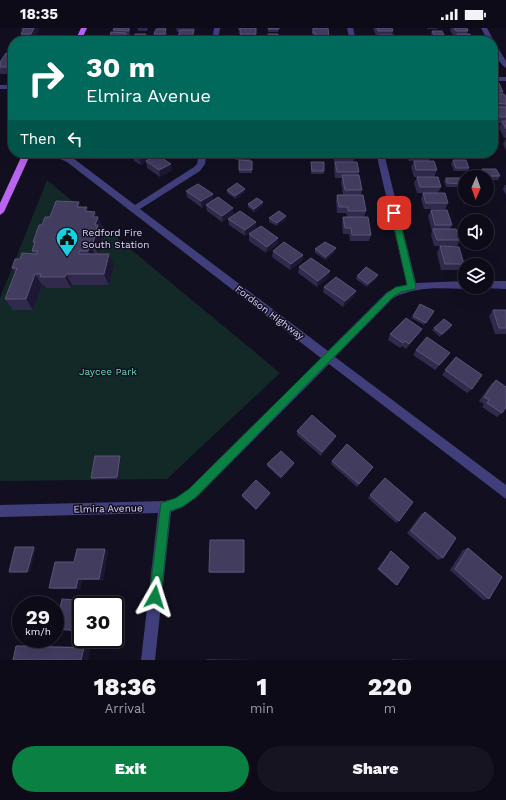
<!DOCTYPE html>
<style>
:root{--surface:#0e0b18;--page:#171421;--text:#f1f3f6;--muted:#9b9ba2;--line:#2e2b37;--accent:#0b8043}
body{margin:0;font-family:"Work Sans",sans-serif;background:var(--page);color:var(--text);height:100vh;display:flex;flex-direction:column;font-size:15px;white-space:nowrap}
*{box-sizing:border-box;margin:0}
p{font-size:13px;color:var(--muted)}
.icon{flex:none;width:22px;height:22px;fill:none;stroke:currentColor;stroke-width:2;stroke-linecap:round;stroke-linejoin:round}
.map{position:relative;height:632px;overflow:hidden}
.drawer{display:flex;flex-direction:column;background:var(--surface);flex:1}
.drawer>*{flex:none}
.top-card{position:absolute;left:8px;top:8px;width:490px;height:122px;border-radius:16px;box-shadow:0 4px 16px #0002,0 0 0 1px var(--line);background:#00695c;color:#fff;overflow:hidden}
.needle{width:26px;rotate:182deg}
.tools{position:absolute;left:458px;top:142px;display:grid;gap:8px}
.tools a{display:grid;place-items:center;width:36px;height:36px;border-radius:50%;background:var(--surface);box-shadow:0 4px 16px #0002,0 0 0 1px var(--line);font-size:20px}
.speed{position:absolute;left:12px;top:568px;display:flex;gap:8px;font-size:20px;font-weight:700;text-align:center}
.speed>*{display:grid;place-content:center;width:52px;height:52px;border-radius:50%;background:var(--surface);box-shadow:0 4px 16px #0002,0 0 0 1px var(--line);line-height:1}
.speed small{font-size:10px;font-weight:400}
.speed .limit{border:2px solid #111;border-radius:6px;background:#fff;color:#111}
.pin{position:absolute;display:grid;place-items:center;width:34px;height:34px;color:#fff;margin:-17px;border-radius:8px;box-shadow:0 2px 6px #0006}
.me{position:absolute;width:44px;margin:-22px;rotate:6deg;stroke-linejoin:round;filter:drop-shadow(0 0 3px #0008)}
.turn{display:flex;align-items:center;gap:14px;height:84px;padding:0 12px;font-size:18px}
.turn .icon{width:52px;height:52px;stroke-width:2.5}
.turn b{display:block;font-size:28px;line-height:34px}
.then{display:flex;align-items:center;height:38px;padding:0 12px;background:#0003;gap:8px;font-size:15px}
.eta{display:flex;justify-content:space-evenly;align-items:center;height:68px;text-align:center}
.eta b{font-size:24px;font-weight:800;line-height:28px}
.action{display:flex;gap:8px;margin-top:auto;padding:8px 12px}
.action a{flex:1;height:46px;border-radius:24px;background:var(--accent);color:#fff;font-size:16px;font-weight:800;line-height:46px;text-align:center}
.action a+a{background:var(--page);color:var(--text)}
.status{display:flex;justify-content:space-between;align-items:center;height:28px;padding:0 20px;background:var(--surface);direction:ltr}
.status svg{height:11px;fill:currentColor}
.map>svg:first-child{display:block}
</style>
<div class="status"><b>18:35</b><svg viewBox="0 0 49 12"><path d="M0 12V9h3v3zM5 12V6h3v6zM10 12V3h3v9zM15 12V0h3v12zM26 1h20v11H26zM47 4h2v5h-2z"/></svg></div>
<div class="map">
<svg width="506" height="632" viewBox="0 0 506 632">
<rect width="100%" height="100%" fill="#120f20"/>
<path fill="#132928" d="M47,152L280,345L167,451L0,453V270Z"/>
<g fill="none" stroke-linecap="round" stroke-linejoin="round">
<path fill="#403f7b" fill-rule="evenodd" d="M214,0H220L218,13H212Z
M347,0H353L356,13H350Z
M481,0H487L494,13L493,14L488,13Z
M493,14L495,15L506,33V40C499,36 493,22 493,14Z
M493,49H506V53H493Z
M0,57H13V61H0Z
M199,125H207L205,136L200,143L140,181L328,323L387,264L407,257L376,125H384L416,255L465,253V259H469L465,261C440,260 416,258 393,270L335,329L506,457V471L329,336L197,469L183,479L171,484L155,632H141L158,485L0,489V477L165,473L176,470L189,461L321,330L67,134L60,131L25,130L21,128L25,126L60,127L73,130L135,177L194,139L197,136Z
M487,253H506V261L484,260L487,259Z"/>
<path fill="#ba64f0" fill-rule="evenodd" d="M81,0H87L81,13H75Z
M23,125H31L4,184L0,187V175Z"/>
</g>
<path fill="#312a4c" d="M21,0H38L39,2L35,9L23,10L21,6L23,3H22Z
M130,0V9H127V13H110L111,4L114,5L113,2Z
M137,0H148L147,3H138Z
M157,0H166V1H157Z
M176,0H195L194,4V13H178V10L179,4H177Z
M238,0H256V12H253L240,8V2H238Z
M268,0H279L278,4H268Z
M313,0L329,9V10L332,13H315L314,11H312V7Z
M373,0H392L393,3L392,7L396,13H378L379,10H377Z
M427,0H438L437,1H427Z
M451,0H467L468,3L467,6L474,13H456L455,12L456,9H454L450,2Z
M432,3L444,7L443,10H433L431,6Z
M167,5L166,9H155L154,6Z
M146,6V9L145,13H134L133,11Z
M268,6H278V13H268Z
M13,25V41L10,46H0V34Z
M493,55L503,64L502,66L506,69V123L503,116L506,110H504L499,100L501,95H497L493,88V84L494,82H493Z
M131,125H154V128L172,142L160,149L147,140L146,134L141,137L134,133Z
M250,125V133H252V145H239V132H235V129Z
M311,125H323V131H312Z
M334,125H354L355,129L353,134L359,144L358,147L362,162L361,167L366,183L364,189L371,207L369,213H350L349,206H343L342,195L343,189H347L346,185H337L336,173L337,167H343L341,154L342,150H335L334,140L335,136H334Z
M407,125H431L432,127L429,133L437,142L434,149H414L411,139L414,133H409Z
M447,125H463L462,128H448Z
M453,132L469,140L468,143H454L451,136Z
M311,134L324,143V146H311Z
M482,141L500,148L498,152H487V149H483L481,144Z
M417,149L441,159L438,165L448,175L445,181H424L421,171L423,165H417L414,155Z
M446,150L465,152V159H446L444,153Z
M505,157H506V167L503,161Z
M245,161V164L236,171L227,165V162Z
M186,163L213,172L234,186L222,194L207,183L206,177L202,180L187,169Z
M463,165H465V171H480L481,173L479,176H464L461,168Z
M79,174L81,179L98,189L102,200L101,205L103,209L98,226L114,237L109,257H72L71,260H46L44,257H42L33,282H13L5,271L15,244L12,240L20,231L34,226L32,223L34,217L33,214L42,197L50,189Z
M263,174V177L254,184L248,179V176Z
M431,182L452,197L450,201L460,212L457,218H434L431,207L432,203L428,188Z
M269,190L286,191L277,198L269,194Z
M228,191L256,194V200L245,208L229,197Z
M249,206L278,216L266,225L249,213Z
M440,218L464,236L461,242H441L437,225Z
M315,221L335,224L326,232L315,225Z
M273,223L303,227L302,233L290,242L272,229Z
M299,239L329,249L317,259L298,245Z
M357,248L377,250L367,259L356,251Z
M324,259L356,263L354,268L343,279L323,264Z
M493,282H506V306H495L489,288Z
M434,283L424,297L411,290L413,288Z
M434,300H451L440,309L432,302Z
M422,301L419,306L406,321L402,318L400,320L388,312L390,306Z
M416,322L446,330L435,342L413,327Z
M456,329L472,361L467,365L442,347Z
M496,352L502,385L497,389L482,379L484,376L479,373L491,356Z
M297,403L334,412L321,428L297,407Z
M121,430L118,451H93L91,450Z
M332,433L373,439L357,459L331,436Z
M267,436L294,437L281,451L267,438Z
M385,450L399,493L396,495L368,470Z
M242,467H270L256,482L242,469Z
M425,484L443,530L438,532L407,505L421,486Z
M244,512V545H210L209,544Z
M468,520L489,571L483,572L450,542L463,522Z
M108,523L103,552H82L80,561H54L49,560L74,534Z
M391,523L397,557H395L377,541L390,524Z
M25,617L90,619L88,632H13L16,618Z
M207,631L257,632H206Z
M392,631L415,632H392Z"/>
<path fill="#1d1733" d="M33,0H38L39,2L34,12L31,6Z
M129,0H130V9Z
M194,2V13H193L192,10Z
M126,5L127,11V13H125Z
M146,6V9L145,13L144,11Z
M10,34L13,41L10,46L7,39Z
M149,125H154L155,129L146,133V134L141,137L139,131Z
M171,136L172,142L160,149L159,142Z
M245,161V164L236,171L235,168Z
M213,166V172L202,180L201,173Z
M79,174L84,186L77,179Z
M263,174V177L254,184V181Z
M87,179L91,191L85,183Z
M233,180L234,186L222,194V188Z
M95,184L97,190L98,189L102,200L101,205L103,209L98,226L93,215L95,197L93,189Z
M286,188V191L277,198V195Z
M256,194V200L245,208V202Z
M278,210V216L266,225L267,219Z
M90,215L95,226L93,234L88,223Z
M336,220L335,224L326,232V229Z
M109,226L114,237L109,257L104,246Z
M303,227L302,233L290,242L291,236Z
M330,243L329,249L317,259L318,253Z
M35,246L42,257L33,282L26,271Z
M66,246L72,257L71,260L65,249Z
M378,247L377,250L367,259L368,256Z
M356,263L354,268L343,279L345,273Z
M452,297L451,300L440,309L442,306Z
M422,301L419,306L406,321L409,316Z
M336,408L334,412L321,428L322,424Z
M120,428L121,430L118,451L117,449Z
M294,435V437L281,451V449Z
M270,465V467L256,482V481Z
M34,519L36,520L30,544H27Z
M105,521L108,523L103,552L99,551Z
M78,551L82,552L80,561L76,560Z
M92,573H96L95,577H91Z
M90,619L88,632H81L84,620Z"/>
<path fill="#423c5f" stroke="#5a5477" d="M24,0H34L31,6H21Z
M114,0H129V3L113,2Z
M240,0H256V6H240Z
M268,0H279V1H268Z
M313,0H328L329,9H316L315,5H313Z
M377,0H392L393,3H378Z
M454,0H467L468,3H456Z
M156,1H166L165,6H154Z
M180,2H194L192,10H178Z
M432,3H442L444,7H434Z
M111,4L126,5L125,13H109Z
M135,6H146L144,11H133Z
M268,6H278V10H268Z
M457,6H470L474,13H461Z
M379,7H394L396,13H381Z
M239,8H253V13H239Z
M23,9L37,10L35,13H20Z
M287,9H297L298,13H287Z
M315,10H330L332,13H315Z
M6,25H13V34H10L7,39H0V34Z
M493,55H499L503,64L493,63Z
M493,66H504L506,69V76L493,75Z
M495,79H506V89H500Z
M502,93H506V101Z
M134,125H149L139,131L132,126Z
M236,125H250V129H235Z
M312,125H323L324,128H312Z
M335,125H354L355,129H336Z
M411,125H431L432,127H411Z
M157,127L171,136L159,142L146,133Z
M239,132L252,133V142H239Z
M453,132H466L469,140H456Z
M414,133H434L437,142H416Z
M311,134H324V143H312Z
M335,134H357L359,144H337Z
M482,141H496L500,148H486Z
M342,147H359L362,162H345Z
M417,149H438L441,159H420Z
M446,150H464L465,152V156L447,155Z
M237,155L245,161L235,168L227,162Z
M198,156L213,166L201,173L186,163Z
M423,165H445L448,175H426Z
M337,167H363L366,183H348V179H339Z
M218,169L233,180L222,188L206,177Z
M257,170L263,174L254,181L248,176Z
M465,171H480L481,173H466Z
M56,173L79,174L77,179H87L85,183L95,184L93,189H98L95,197H98L93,215H90L88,223H79V226H109L104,246H66L65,249H40L41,246H35L26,271H5L17,240H12L15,231H20L22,225L37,226L38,223H32L35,214H33L39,197H42L45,189H50Z
M431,182H447L452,197H435Z
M240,183L256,194L245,202L228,191Z
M279,183L286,188L277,195L269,190Z
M343,189H368L371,207H352L351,200H345Z
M261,198L278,210L267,219L249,206Z
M433,201H456L460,212H437Z
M284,214L303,227L291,236L273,223Z
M325,214L336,220L326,229L315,221Z
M440,218L459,219L464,236H445Z
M311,230L330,243L318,253L299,239Z
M366,239L378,247L368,256L357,248Z
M336,249L356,263L345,273L324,259Z
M420,276L434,283L426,295L413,288Z
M493,282H506V300H499Z
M406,290L422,301L409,316L405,313L403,315L390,306Z
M444,291L452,297L442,306L434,300Z
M427,309L450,325L439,337L416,322Z
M456,329L482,347L472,361L445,342Z
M496,352L506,359V379L502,385L487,375L489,372L484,369Z
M312,387L336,408L322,424L297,403Z
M347,416L373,439L359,456L332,433Z
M281,423L294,435L281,449L267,436Z
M95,428H120L117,449L91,450Z
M385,450L413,474L399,493L370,467Z
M256,452L270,465L256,481L242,467Z
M425,484L456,510L443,530L411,503Z
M210,512H244V544H209Z
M15,519H34L27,544H9Z
M468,520L502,549L489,571L455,541Z
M77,521H105L99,551H78L76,560H49L55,534H74Z
M391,523L409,539L397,557L379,541Z
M62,571L92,573L91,577H81V603L55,601Z
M16,618L84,620L81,632H13Z"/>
<path fill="#0b8043" stroke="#07532c" d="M392,183H394L398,185L416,259L415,261L401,264L393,269L196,469L182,479L170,483L161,569L160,573L155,575L151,573L149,569L161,475L176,470L189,461L387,265L396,259L407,257L391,185Z"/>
<defs>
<g id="civic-pin" transform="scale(1.15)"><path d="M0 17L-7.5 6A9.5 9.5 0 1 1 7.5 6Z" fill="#16d1e3" stroke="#120f20"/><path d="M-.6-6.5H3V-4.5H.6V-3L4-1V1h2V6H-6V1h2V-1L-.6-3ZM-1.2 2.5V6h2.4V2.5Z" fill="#111"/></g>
</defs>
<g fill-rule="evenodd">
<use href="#civic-pin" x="67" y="210"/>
</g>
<g text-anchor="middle" stroke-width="3" stroke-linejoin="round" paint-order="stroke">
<g font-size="10" fill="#d7d3fb" stroke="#120f20" text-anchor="start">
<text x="82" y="208">Redford Fire<tspan x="82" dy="12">South Station</tspan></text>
</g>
<g font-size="10" fill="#d7d3fb" stroke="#120f20">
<text transform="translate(270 284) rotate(37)" y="4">Fordson Highway</text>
<text transform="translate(108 480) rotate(-1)" y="4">Elmira Avenue</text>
</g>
<g font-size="10" fill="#66d3b7" stroke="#120f20">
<text x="108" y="347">Jaycee Park</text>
</g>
</g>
</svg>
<div class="tools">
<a><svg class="needle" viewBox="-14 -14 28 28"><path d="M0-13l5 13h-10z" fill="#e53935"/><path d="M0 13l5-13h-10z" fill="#9b9ba2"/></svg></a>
<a><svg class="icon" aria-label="sound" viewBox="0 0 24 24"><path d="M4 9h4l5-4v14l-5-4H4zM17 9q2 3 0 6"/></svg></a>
<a><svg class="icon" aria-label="layers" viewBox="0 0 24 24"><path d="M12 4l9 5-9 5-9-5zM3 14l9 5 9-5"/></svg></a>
</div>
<div class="speed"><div>29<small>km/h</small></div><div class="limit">30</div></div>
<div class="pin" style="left:394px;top:185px;background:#d93025"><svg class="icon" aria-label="arrive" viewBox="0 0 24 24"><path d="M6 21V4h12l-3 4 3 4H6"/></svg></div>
<svg class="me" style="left:155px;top:569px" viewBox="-20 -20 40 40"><path d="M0-17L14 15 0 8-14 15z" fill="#0b8043" stroke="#fff" stroke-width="4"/></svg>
<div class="top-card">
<div class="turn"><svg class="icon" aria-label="right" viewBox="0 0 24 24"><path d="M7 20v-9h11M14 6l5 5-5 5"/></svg><div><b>30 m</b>Elmira Avenue</div></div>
<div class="then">Then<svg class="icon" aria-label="left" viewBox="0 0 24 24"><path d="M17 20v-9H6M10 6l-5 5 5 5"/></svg></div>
</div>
</div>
<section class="drawer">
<div class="eta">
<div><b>18:36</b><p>Arrival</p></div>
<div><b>1</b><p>min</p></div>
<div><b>220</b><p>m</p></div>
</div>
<div class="action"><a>Exit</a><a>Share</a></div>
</section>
